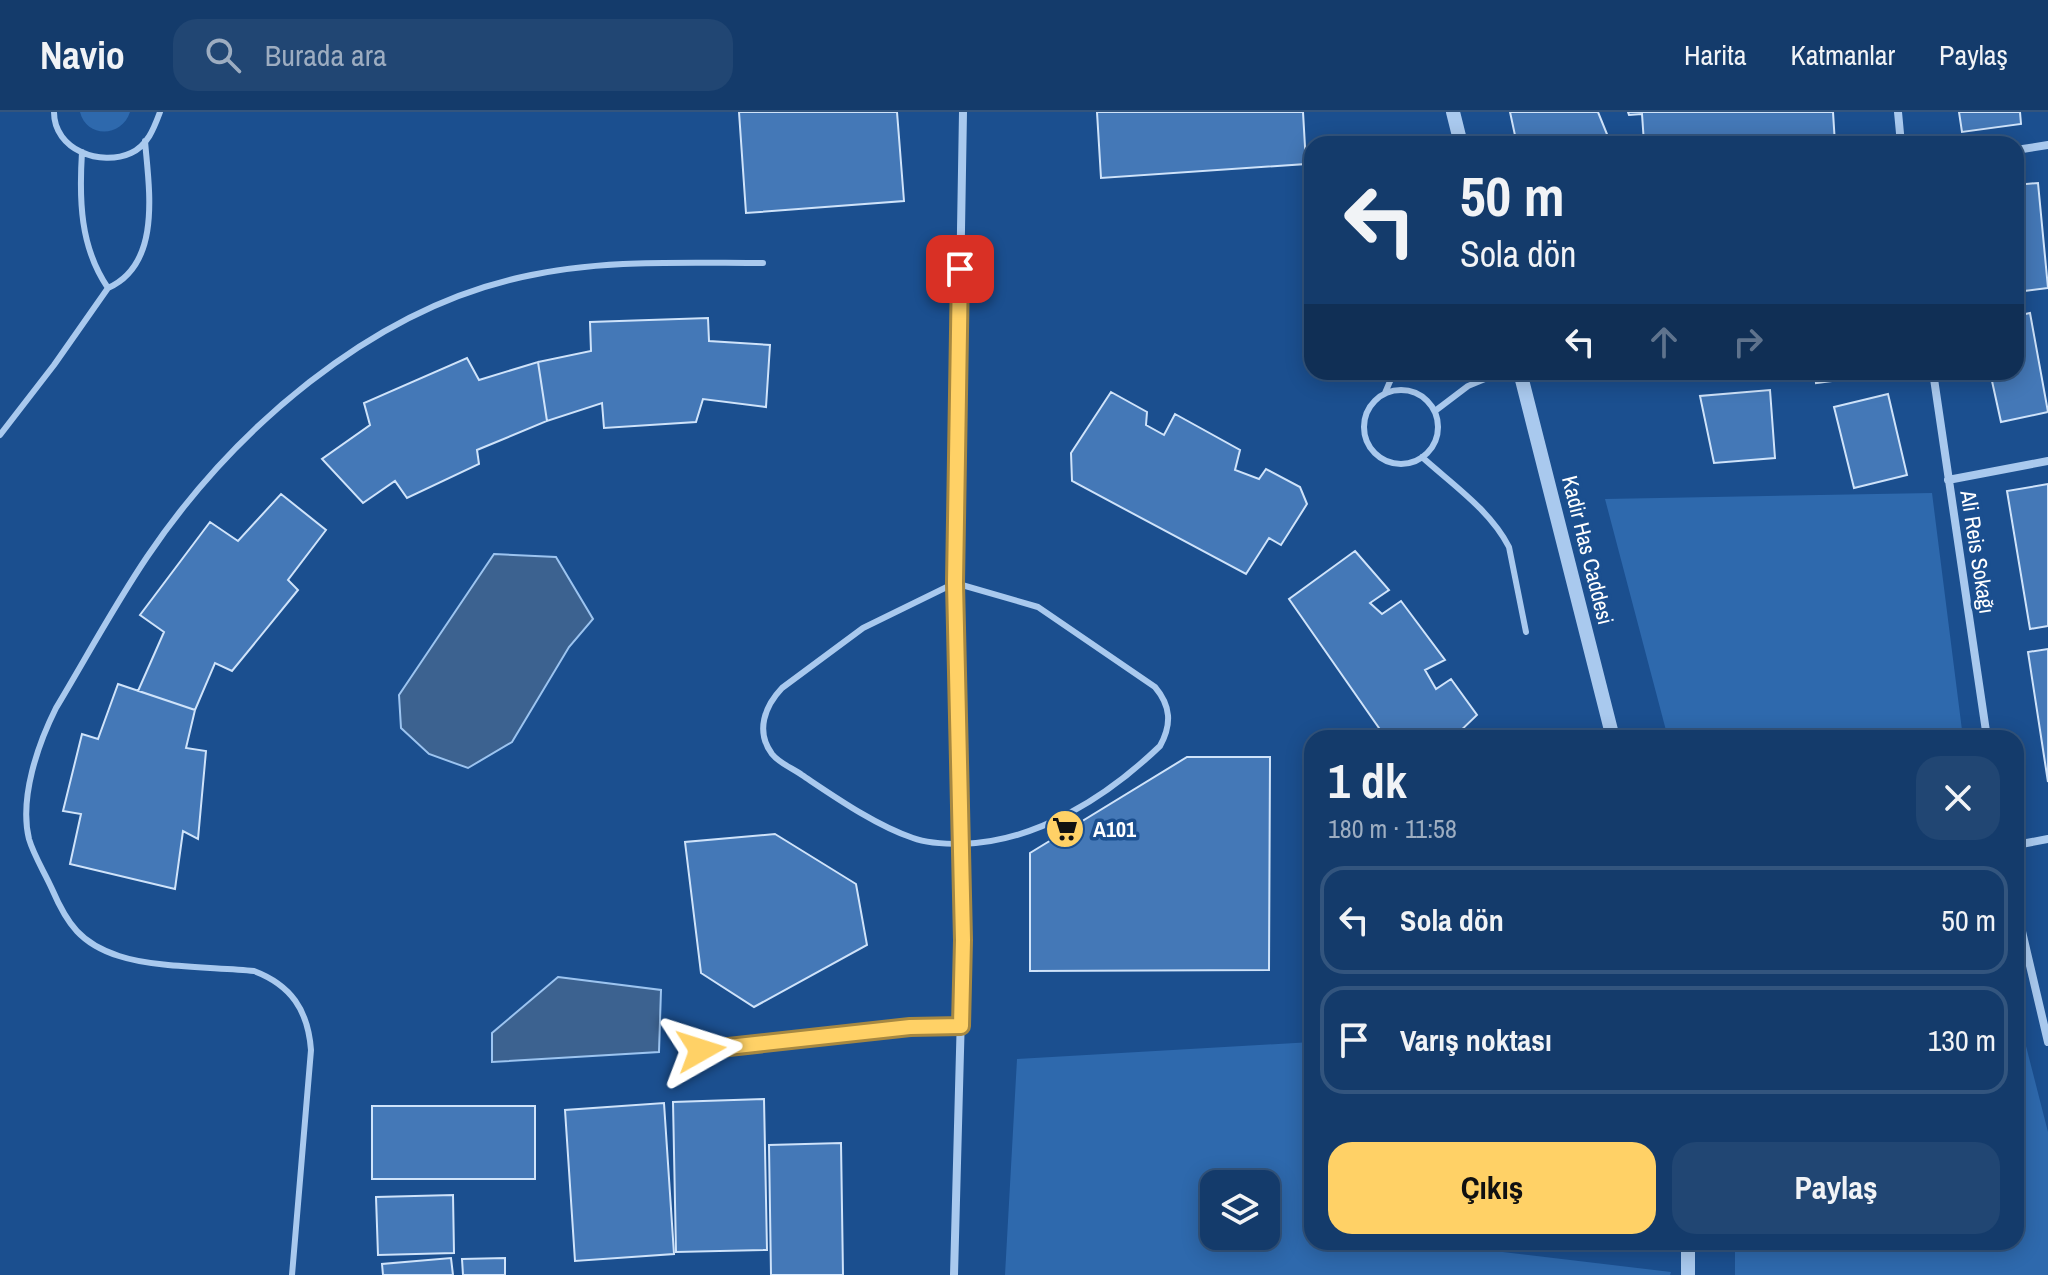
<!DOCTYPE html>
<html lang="tr">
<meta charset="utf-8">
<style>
:root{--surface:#143b6b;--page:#214673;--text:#f1f3f6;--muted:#9dadc1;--line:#33557e;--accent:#ffd166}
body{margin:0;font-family:"Archivo Narrow",sans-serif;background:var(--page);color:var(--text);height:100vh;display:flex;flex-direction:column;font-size:30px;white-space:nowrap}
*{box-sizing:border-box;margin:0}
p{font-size:26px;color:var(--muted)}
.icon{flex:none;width:44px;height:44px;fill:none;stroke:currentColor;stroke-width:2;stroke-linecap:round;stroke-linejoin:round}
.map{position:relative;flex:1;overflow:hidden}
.side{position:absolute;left:1304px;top:618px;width:720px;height:520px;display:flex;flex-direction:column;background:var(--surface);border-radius:24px;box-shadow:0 4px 20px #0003,0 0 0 2px var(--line)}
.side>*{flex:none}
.hud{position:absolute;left:1304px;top:24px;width:720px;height:244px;border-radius:24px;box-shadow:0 4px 20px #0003,0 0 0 2px var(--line);background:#143b6b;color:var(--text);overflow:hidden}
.controls{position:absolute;left:1200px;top:1058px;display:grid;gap:16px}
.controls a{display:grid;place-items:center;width:80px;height:80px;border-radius:16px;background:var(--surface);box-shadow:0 4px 20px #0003,0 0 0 2px var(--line);font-size:40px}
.pin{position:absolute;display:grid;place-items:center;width:68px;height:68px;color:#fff;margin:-34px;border-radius:16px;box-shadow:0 4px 12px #0006}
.me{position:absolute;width:88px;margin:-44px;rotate:84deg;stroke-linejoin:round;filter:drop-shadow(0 0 6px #0008)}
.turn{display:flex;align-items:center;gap:28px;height:168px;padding:0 24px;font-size:36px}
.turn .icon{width:104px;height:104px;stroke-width:2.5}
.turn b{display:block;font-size:56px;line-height:68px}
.lanes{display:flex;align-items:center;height:76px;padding:0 24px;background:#0003;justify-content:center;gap:40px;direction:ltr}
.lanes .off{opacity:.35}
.round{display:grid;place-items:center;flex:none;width:84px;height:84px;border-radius:24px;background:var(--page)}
.overview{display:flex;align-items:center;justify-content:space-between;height:136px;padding:0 24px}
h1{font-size:48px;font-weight:800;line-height:60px}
.action{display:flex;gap:16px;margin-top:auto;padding:16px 24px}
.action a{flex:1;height:92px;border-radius:24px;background:var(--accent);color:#111;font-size:32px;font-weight:800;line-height:92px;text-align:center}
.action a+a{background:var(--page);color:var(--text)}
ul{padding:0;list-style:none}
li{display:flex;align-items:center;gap:24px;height:108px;margin:0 16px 12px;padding:0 8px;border:4px solid var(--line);border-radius:24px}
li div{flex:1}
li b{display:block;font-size:30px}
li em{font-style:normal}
header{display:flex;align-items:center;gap:48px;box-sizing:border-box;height:112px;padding:0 40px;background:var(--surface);border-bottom:2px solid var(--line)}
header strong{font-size:38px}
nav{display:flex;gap:44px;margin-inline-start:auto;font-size:28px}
.search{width:560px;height:72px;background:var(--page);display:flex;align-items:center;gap:20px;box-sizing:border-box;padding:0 28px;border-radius:24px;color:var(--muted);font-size:30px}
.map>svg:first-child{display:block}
</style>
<header>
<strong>Navio</strong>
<div class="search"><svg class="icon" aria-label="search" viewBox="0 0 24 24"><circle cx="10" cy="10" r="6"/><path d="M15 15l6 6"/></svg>Burada ara</div>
<nav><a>Harita</a><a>Katmanlar</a><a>Paylaş</a></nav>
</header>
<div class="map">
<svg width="2048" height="1163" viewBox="0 0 2048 1163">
<rect width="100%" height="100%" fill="#1b4f8f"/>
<path fill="#2e69ad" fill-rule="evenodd" d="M80,0H130C122,25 87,27 80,0Z
M1932,381L1963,626H1668L1605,387Z
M2016,895L2048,1020V1163H1735V1130H2016Z
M1312,930V1130H1418L1671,1160L1670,1163H1005L1017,947ZM1266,1072V1124H1214V1072Z"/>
<path fill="#3c6290" stroke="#9cc4f0" stroke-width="2" d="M494,442L556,445L593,507L569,535L512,630L468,656L429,642L401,616L399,583Z
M558,865L661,878L659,940L492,950V921Z"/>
<path fill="#4478b7" stroke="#cfe3fa" stroke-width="2" d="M739,0H897L904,89L746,101Z
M1097,0H1303L1306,52L1101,66Z
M1510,0H1598L1611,32H1539L1535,26L1516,28Z
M1628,0H1833L1835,32H1697V28L1644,31L1642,2L1629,3Z
M1959,0H2020L2021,12L1962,20Z
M2038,71L2048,176L2016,180V73Z
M2030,201L2048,300L2001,310L1990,260H2016V204Z
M708,206L709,229L770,233L766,295L703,287L696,310L604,316L602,291L547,309L538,250L591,239L590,210Z
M467,246L479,268L538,250L547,309L477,338L479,352L407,386L395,369L363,391L322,347L370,313L364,291Z
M1610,260H1677L1612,265Z
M1815,260H1892V261L1816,271Z
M1770,278L1775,346L1714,351L1700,284Z
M1111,280L1147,300L1146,313L1164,323L1175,302L1240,338L1235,358L1259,367L1266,357L1300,375L1307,392L1281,433L1269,426L1246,462L1072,369L1071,341Z
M1888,282L1907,363L1854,376L1834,295Z
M2048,372V514L2030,517L2007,379Z
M281,382L326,418L288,468L298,478L232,559L215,551L195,598L138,579L164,520L140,503L210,410L238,429Z
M1355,439L1389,478L1370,491L1382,502L1401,489L1445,548L1425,558L1436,577L1451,567L1477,603L1453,626H1386L1289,487Z
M2048,537V670L2028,540Z
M118,572L195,598L186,636L206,639L198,727L183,719L175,777L70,752L81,702L63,699L82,622L98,627Z
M1187,645H1270L1269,858L1030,859V741Z
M775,722L856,772L867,833L754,895L701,861L685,730Z
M764,987L767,1138L676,1140L673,990Z
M664,991L674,1142L575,1149L565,998Z
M372,994H535V1067H372Z
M841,1031L843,1163H771L769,1033Z
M453,1083L454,1141L378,1143L376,1085Z
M451,1146L453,1163H383L382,1152Z
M505,1146V1163H463L462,1147Z"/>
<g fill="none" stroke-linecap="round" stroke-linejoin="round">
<path stroke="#a9c9ee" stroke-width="6" d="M54,0C54,38 101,55 131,41C148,33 154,16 160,0
M82,40C79,88 80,135 108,176
M1364 315a37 37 0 1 1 74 0a37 37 0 1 1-74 0Z
M1385,281L1394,260
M1435,299L1468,274L1502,260
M0,323L54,253L108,176C162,152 149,77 145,29
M1422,345C1453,373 1490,398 1509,435L1526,520
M955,471L1038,495L1155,575C1171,594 1172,612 1160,634C1108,684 1037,730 962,732C948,732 926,731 913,726C875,713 835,685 802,663C792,656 779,651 772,642C755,619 765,594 782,576L863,516Z
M701,938L910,915L961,914
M292,1163L311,938C308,898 291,873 254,859C215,855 155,856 119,844C81,832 67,812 52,777C45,761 34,744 29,727C19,686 38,632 56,596C86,546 114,494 147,445C232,319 370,198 522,165C601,147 682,151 763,151"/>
<path stroke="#a9c9ee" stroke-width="8" d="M1898,0L1901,32
M2016,38L2048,33
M1933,260L1987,626
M1948,368L2048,349
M2016,733L2048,727
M2016,794L2048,930
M954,1163L963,828L955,471L963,0"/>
<path stroke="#a9c9ee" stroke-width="14" d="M1453,0L1461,32
M1520,260L1613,626
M1688,1130V1163"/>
</g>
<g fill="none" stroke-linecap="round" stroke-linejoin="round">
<g stroke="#a68842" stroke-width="20">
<path id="route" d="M701,938L910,915L961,914L963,828L955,471L960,157"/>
</g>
<use href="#route" stroke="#ffd166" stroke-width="14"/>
</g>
<defs>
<g id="supermarket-disc" transform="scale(2)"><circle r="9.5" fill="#ffd166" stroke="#1b4f8f"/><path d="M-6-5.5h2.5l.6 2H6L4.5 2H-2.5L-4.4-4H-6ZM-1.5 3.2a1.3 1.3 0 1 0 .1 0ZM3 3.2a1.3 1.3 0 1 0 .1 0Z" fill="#111"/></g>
</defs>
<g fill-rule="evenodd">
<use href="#supermarket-disc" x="1065" y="717"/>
</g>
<g text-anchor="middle" stroke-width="7" stroke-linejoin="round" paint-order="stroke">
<g font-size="22" fill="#fff" stroke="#1b4f8f">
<text transform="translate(1588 438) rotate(76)" y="8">Kadir Has Caddesi</text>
<text transform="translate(1978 440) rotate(81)" y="8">Ali Reis Sokağı</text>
</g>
<g font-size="22" font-weight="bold" fill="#fff" stroke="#1b4f8f" text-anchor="start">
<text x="1093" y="725">A101</text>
</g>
</g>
</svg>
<div class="controls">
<a><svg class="icon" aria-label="layers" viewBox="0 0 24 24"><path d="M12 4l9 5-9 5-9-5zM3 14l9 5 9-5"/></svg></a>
</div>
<div class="pin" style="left:960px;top:157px;background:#d93025"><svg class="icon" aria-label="arrive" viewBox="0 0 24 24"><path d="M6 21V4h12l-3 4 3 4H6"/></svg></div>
<svg class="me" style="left:701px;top:938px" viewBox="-20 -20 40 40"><path d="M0-17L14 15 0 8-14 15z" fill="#ffd166" stroke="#fff" stroke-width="4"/></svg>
<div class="hud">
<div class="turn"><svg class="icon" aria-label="left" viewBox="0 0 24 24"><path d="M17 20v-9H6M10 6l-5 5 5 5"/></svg><div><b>50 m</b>Sola dön</div></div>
<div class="lanes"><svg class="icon" aria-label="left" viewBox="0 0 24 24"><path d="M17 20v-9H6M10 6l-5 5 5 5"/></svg><svg class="icon off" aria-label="ahead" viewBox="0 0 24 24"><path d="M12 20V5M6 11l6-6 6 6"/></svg><svg class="icon off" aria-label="right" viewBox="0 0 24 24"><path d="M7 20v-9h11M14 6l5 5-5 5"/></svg></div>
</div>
<section class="side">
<div class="overview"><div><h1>1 dk</h1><p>180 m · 11:58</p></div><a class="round"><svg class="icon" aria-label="close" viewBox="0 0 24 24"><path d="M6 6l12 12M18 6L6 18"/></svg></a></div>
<ul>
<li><svg class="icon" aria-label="left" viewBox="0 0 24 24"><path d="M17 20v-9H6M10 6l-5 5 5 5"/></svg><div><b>Sola dön</b></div><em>50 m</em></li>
<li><svg class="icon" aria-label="arrive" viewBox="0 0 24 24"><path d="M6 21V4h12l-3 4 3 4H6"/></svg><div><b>Varış noktası</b></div><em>130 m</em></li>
</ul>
<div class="action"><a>Çıkış</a><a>Paylaş</a></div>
</section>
</div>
